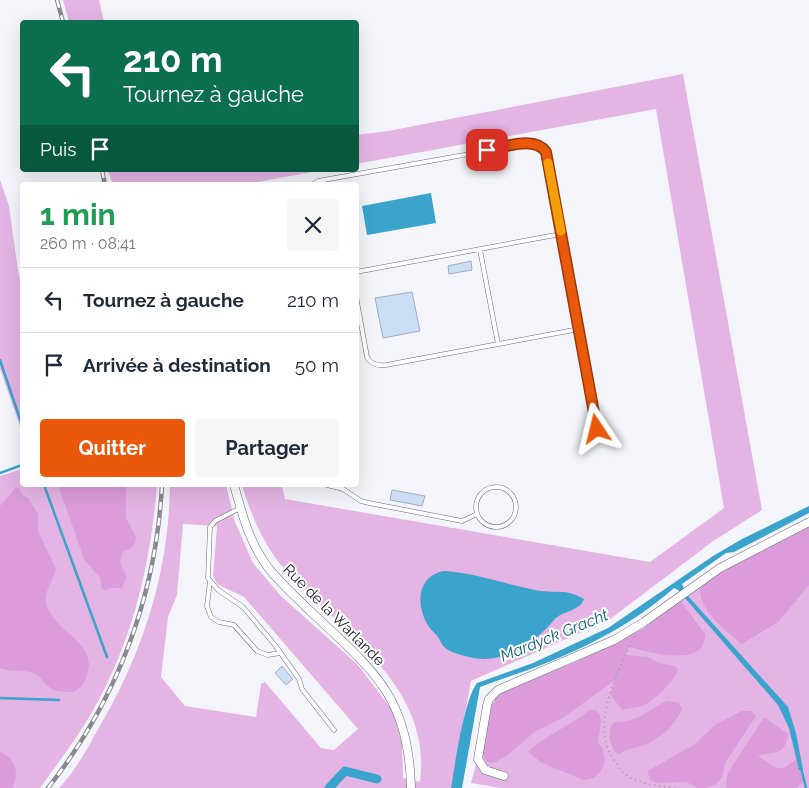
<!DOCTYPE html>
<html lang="fr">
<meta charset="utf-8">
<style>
:root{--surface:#fff;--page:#f6f6f7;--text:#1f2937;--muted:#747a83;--line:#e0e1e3;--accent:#ea580c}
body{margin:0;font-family:Raleway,sans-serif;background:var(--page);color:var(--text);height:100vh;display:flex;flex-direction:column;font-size:19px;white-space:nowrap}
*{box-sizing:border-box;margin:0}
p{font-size:16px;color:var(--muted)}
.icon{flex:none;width:28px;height:28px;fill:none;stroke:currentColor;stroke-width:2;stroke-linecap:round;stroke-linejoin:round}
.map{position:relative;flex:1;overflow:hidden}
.details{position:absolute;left:20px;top:182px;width:339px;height:305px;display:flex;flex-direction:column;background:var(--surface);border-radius:5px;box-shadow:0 5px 20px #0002}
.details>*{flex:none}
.banner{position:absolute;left:20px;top:20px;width:339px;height:152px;border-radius:5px;box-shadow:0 5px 20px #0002;background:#0b6e4f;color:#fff;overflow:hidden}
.pin{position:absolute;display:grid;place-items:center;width:42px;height:42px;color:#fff;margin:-21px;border-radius:10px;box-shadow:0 2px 8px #0006}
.me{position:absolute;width:55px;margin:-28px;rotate:350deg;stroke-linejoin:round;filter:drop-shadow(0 0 4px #0008)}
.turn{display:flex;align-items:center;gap:18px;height:105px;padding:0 20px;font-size:22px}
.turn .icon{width:65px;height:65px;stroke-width:2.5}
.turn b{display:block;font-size:35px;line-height:42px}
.then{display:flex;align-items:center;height:48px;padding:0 20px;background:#0003;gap:10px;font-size:19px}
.round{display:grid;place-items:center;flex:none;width:52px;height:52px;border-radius:5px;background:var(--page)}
.headline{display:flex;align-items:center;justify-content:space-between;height:85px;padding:0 20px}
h1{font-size:30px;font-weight:700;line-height:38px;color:#1e9e55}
.primary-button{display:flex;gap:10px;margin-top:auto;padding:10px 20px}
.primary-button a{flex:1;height:58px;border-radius:5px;background:var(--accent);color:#fff;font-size:20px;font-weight:700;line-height:58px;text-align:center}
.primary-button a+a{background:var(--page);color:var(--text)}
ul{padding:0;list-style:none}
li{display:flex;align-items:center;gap:15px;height:65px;padding:0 20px;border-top:1px solid var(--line)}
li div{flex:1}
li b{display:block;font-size:19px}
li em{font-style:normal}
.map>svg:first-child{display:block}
</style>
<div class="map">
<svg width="809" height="788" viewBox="0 0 809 788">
<rect width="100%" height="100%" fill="#f4f5fb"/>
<path fill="#e4b4e4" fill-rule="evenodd" d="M63,0H99L104,22H69Z
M683,74L762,510L712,542L609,620L471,681L451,788H59C75,771 86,751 97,731C142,656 169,573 170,485H226L235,522L253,563L281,596L358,665L392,710L402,743L403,778L420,782C432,694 355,641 301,586C294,577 284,570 278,561C262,540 249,510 242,485H282L285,499L650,562L724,508L656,109L356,164V135L388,131ZM183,524L217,526L213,576L217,584L244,597L358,729L334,750L321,748L265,682L261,684L256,717L185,706L161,677L168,617L177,595Z
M108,170H323L242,185H113Z
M0,180L9,206L19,277H22V432L0,369Z
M22,469V485H157C151,560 134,636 97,703C81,733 60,760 40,788H0V476Z
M809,526V788H500L471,783L492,704L644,628L697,587Z"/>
<path fill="#dc9cdb" d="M58,485H126V518L136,537L135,544L130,549L124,551C117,562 122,566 127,577L122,588H111L105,590L102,589L100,578L84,559Z
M16,487L19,488L22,495L28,498L38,514V531L56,569C54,580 44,591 46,602C51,634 105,641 84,682C79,693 68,693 58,691C45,689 42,674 30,672C20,670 10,672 0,668V506Z
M809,526V585L778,622L742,644C726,631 695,608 701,585L740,560Z
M680,600L705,634C707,669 648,652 629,647L626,655L648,657L659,663L675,666L678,669C677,678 655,700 646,704C639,708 630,708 622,710L610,694L615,680L564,717L536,731L506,756L494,763L487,762C475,744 488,710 499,693L578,661L644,628Z
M667,701L679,703L682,709C674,727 660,739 641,746C632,749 628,748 619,754L614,751C610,741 606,732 614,722C635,724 649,709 667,701Z
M590,710H596L600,715L601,721L598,742L603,750L605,761L601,771L594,778L584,780L542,763L528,752C545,735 570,726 590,710Z
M742,711H751L756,716L725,763L722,777L716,784L704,788H697L687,782L655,783L650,780L648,771L695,744L715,725Z
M764,717L788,734C784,758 775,750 758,756C764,759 777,771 783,768C789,766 790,761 797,760L803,781L797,788H727L726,784L728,773Z
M0,752C16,757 20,775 12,788H0Z"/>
<path fill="#3aa4cd" d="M431,193L436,223L367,235L362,206Z
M809,506V513L734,552L726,553L682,584L687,595L788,707L796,733L803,770H799L789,728L778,705L678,590L674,588C634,623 590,646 541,665C521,673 500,679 480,687L462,788H451C455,764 464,700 477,683L533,663L608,628L713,556L742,539Z
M444,571C476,573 504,584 535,590C554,594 566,588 584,599C579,612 563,610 554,620C532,646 500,667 465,656C457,654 450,652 444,647C441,644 440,640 438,637C434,632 429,628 426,622C416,602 418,576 444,571Z"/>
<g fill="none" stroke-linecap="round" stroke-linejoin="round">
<path stroke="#3aa4cd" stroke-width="2.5" d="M0,360L22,425
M0,473L22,465
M44,485L107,657
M0,698L59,700
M801,768L806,788"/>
<path stroke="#3aa4cd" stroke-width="9" d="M329,788L345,771L377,779"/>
</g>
<path fill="#cbdef4" stroke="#9dafc4" d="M471,261L472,270L449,274L448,266Z
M412,292L420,331L383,338L375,298Z
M392,490L425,496L422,506L390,500Z
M282,666L293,679L286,685L275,673Z"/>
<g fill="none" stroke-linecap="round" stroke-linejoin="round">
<g stroke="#64687f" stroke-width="5">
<path id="service" d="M312,185L318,181L525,144C536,143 543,145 547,156L597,429
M480,250L498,344
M356,272L561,234
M356,296L367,357C371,365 379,366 386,365L579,329
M327,485L343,489L361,501L369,503L462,521L477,514
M476 507a20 20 0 1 1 40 0a20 20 0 1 1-40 0Z
M240,508L215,521L210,527L208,578L218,590L243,607L275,645L299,679L302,689L334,730
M210,581L207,606L211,617L219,622L234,625L257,651L268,655L280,653"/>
</g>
<g stroke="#64687f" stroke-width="9">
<path id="minor" d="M234,485C242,513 249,542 267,566C278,581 293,594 306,607C370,668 409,693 411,788
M504,776L485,770L478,759L487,706L489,699L498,690L614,640L644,622L720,568L809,522"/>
</g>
<path stroke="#9e9fa6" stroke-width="2" stroke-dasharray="1 4" stroke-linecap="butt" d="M634,637C617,674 588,726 616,763C619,767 622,773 626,775C640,785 661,786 678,788"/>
<use href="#service" stroke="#fff" stroke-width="4"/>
<use href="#minor" stroke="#fff" stroke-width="8"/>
<g stroke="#888991" stroke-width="4.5">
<path id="rail" d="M57,0L63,22
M102,170L105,185
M48,788C117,700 156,597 162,485"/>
</g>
<use href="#rail" stroke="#fff" stroke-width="2.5" stroke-dasharray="8" stroke-linecap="butt"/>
</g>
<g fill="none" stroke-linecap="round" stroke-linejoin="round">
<g stroke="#983908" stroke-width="12">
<path id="route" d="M487,150C504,148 534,135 546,152L597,429"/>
</g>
<use href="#route" stroke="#ea580c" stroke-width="9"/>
<path stroke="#f59e0b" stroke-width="9" d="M548,163L561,231"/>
</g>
<g text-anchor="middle" stroke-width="4" stroke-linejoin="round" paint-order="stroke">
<g font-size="15" fill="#1b1c26" stroke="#fff">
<text transform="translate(334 615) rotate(45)" y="5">Rue de la Warlande</text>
</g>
<g font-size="16" font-style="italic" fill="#065d79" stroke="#fff">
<text transform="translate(554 635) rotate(-22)" y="6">Mardyck Gracht</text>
</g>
</g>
</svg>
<div class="pin" style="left:487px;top:150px;background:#d93025"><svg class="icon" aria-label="arrive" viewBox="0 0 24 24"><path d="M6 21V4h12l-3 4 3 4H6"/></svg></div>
<svg class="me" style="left:597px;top:429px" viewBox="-20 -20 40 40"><path d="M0-17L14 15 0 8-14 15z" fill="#ea580c" stroke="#fff" stroke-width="4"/></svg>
<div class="banner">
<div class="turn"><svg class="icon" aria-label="left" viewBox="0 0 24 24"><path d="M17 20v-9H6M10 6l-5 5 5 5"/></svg><div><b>210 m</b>Tournez à gauche</div></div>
<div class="then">Puis<svg class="icon" aria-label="arrive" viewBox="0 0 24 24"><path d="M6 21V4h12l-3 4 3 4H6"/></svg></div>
</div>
<section class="details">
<div class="headline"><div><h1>1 min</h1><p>260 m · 08:41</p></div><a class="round"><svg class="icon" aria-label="close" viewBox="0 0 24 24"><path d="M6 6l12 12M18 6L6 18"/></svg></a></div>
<ul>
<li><svg class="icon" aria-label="left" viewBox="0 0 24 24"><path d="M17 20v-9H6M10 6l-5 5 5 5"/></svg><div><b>Tournez à gauche</b></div><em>210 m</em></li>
<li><svg class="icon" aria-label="arrive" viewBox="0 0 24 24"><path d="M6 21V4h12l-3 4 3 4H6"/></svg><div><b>Arrivée à destination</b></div><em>50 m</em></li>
</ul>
<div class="primary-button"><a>Quitter</a><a>Partager</a></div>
</section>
</div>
